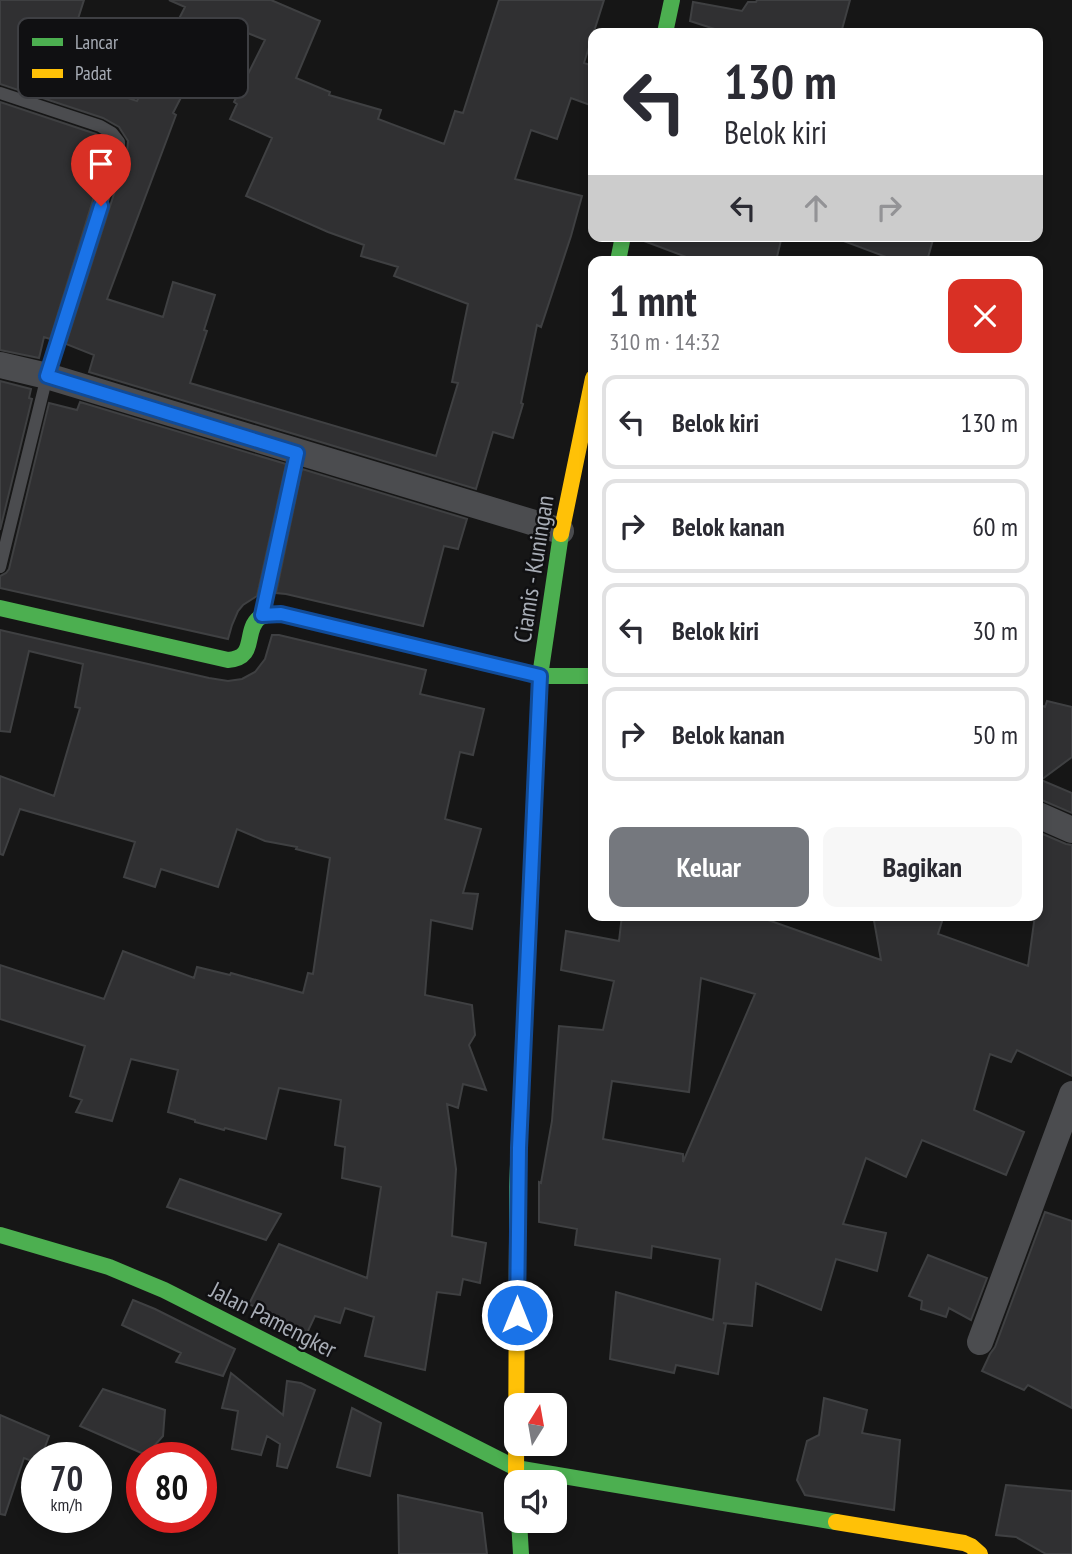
<!DOCTYPE html>
<html lang="id">
<meta charset="utf-8">
<style>
:root{--surface:#fff;--page:#f7f7f7;--text:#2b2b33;--muted:#7c7c81;--line:#e1e1e2;--accent:#75787e}
body{margin:0;font-family:"PT Sans Narrow",sans-serif;background:var(--page);color:var(--text);height:100vh;display:flex;flex-direction:column;font-size:26px;white-space:nowrap}
*{box-sizing:border-box;margin:0}
p{font-size:23px;color:var(--muted)}
.icon{flex:none;width:38px;height:38px;fill:none;stroke:currentColor;stroke-width:2;stroke-linecap:round;stroke-linejoin:round}
.map{position:relative;flex:1;overflow:hidden}
.details{position:absolute;left:588px;top:256px;width:455px;height:665px;display:flex;flex-direction:column;background:var(--surface);border-radius:14px;box-shadow:0 4px 10px #0003}
.details>*{flex:none}
.guide{position:absolute;left:588px;top:28px;width:455px;height:214px;border-radius:14px;box-shadow:0 4px 10px #0003;background:#fff;color:var(--text);overflow:hidden}
.needle{width:46px;rotate:11deg}
.buttons{position:absolute;left:504px;top:1393px;display:grid;gap:14px}
.buttons a{display:grid;place-items:center;width:63px;height:63px;border-radius:14px;background:var(--surface);box-shadow:0 4px 10px #0003;font-size:35px}
.speed{position:absolute;left:21px;top:1442px;display:flex;gap:14px;font-size:35px;font-weight:700;text-align:center}
.speed>*{display:grid;place-content:center;width:91px;height:91px;border-radius:50%;background:var(--surface);box-shadow:0 4px 10px #0003;line-height:1}
.speed small{font-size:18px;font-weight:400}
.speed .limit{border:10px solid #d22;background:#fff;color:#111}
.pin{position:absolute;display:grid;place-items:center;width:60px;height:60px;color:#fff;margin:-72px -30px;border-radius:50% 50% 50% 0;rotate:-45deg;box-shadow:0 0 7px #0007}
.pin .icon{rotate:45deg}
.me{position:absolute;width:77px;margin:-38px;rotate:0deg;stroke-linejoin:round;filter:drop-shadow(0 0 5px #0008)}
.turn{display:flex;align-items:center;gap:24px;height:147px;padding:0 21px;font-size:32px}
.turn .icon{width:91px;height:91px;stroke-width:2.5}
.turn b{display:block;font-size:49px;line-height:60px}
.lanes{display:flex;align-items:center;height:66px;padding:0 21px;background:#0003;justify-content:center;gap:35px;direction:ltr}
.lanes .off{opacity:.35}
.round{display:grid;place-items:center;flex:none;width:74px;height:74px;border-radius:14px;background:var(--page)}
.summary{display:flex;align-items:center;justify-content:space-between;height:119px;padding:0 21px}
h1{font-size:42px;font-weight:700;line-height:52px}
.action{display:flex;gap:14px;margin-top:auto;padding:14px 21px}
.action a{flex:1;height:80px;border-radius:14px;background:var(--accent);color:#fff;font-size:28px;font-weight:700;line-height:80px;text-align:center}
.action a+a{background:var(--page);color:var(--text)}
ul{padding:0;list-style:none}
li{display:flex;align-items:center;gap:21px;height:94px;margin:0 14px 10px;padding:0 7px;border:4px solid var(--line);border-radius:14px}
li div{flex:1}
li b{display:block;font-size:26px}
li em{font-style:normal}
.map>svg:first-child{display:block}
</style>
<div class="map">
<svg width="1072" height="1554" viewBox="0 0 1072 1554">
<rect width="100%" height="100%" fill="#161616"/>
<path fill="#303032" stroke="#3f4042" stroke-width="2" fill-rule="evenodd" d="M0,0H84L60,75L137,101L185,7L169,0H271L320,21L296,78L330,92L329,95L381,110L378,119L444,144L455,111L463,113L499,0H604L584,63L593,66V106L571,98L557,139L531,130L515,179L582,196L571,236L541,327L537,325L521,403L523,404L513,438L493,432L476,489L89,372L94,355L66,344L127,153L128,141L119,127L103,118L0,84ZM220,22L265,40L234,102L237,104L230,119L272,138L246,196L328,232L364,245L361,256L398,267L394,276L468,304L452,382L458,383L436,456L190,383L207,331L204,330L215,295L173,282L163,317L107,299L176,115L173,113Z
M757,0H850L841,33H727L690,21L693,2L742,11L748,2H756Z
M0,102L96,134L106,140L110,145L50,339L44,337L39,358L0,350Z
M644,236H782L776,261H697L644,241Z
M839,236H934L927,261H897L838,239Z
M0,381L31,389L29,398L32,399L0,530Z
M80,402L286,464L257,596L243,605L238,611L232,625L228,639L0,588V576L6,573L9,569L49,403L77,410Z
M302,469L467,519L458,549L444,546L423,626L286,594L276,593Z
M0,630L209,678L228,681L242,679L255,672L265,659L272,635H279L426,670L420,694L484,709L473,755L460,752L445,819L481,829L463,893L478,894L472,929L431,920L425,995L472,1005L475,1035L469,1045L486,1090L463,1084L458,1108L447,1104L456,1169L452,1236L486,1243L480,1283L463,1279L460,1295L437,1292L425,1370L365,1356L374,1317L345,1308L340,1323L315,1316L307,1333L249,1304L279,1244L367,1278L381,1187L342,1178L345,1147L335,1145L341,1100L279,1088L266,1139L225,1128L224,1130L195,1122V1120L168,1112L178,1070L131,1059L112,1121L76,1112L82,1100L70,1096L85,1046L0,1019V965L104,999L123,951L194,978L197,967L230,975L231,973L303,993L308,973L313,974L330,858L296,849L297,847L265,841L237,829L218,887L161,869L155,887L124,877L135,842L20,809L3,855L0,854V776L54,796L80,708L75,707L83,664L29,651L10,732L0,731Z
M1047,701L1072,707V757L1041,780L1072,793V813L1044,801L1038,799V704L1045,707Z
M1038,832L1066,844L1072,845V1076L1017,1050L1011,1062L990,1054L974,1110L1024,1132L1006,1175L922,1140L906,1177L866,1158L843,1224L886,1233L877,1271L836,1259L821,1310L756,1283L752,1326L723,1323L726,1324L718,1374L676,1365L674,1373L610,1359L616,1292L713,1320L720,1259L652,1246L651,1258L575,1245L577,1229L539,1222V1182L541,1183L552,1121L559,1026L603,1030L614,981L561,970L566,931L619,941L622,915H754L881,960L873,915H944L938,934L1028,966L1035,915H1038ZM701,978L755,994L683,1162V1154L603,1139L612,1081L689,1092Z
M180,1179L281,1214L266,1240L167,1207Z
M1045,1212L1072,1221V1408L1028,1385L1024,1390L982,1371L990,1354L995,1347Z
M928,1255L987,1278L971,1320L949,1308L946,1317L921,1309L922,1301L909,1296Z
M133,1300L155,1309L235,1349L223,1376L176,1362L181,1353L122,1325Z
M231,1373L283,1415L287,1381L301,1383L315,1390L287,1468L277,1466L280,1444L267,1436L261,1455L232,1449L238,1411L222,1408Z
M103,1389L165,1410L163,1436L146,1455L80,1426Z
M824,1398L867,1410L862,1433L900,1440L894,1510L805,1495L797,1480L807,1441L819,1435Z
M352,1408L381,1423L370,1476L337,1467Z
M0,1415L49,1436L41,1458H37V1463L24,1458L5,1515L0,1514Z
M1006,1485L1072,1491V1554H1046L1016,1537L996,1535Z
M398,1495L482,1513L487,1554H399Z"/>
<g fill="none" stroke-linecap="round" stroke-linejoin="round">
<path stroke="#4b4c4f" stroke-width="12" d="M0,93L100,126L112,133L119,142V150L47,376L0,567
M263,611L297,453"/>
<path stroke="#4b4c4f" stroke-width="26" d="M0,365L47,376L561,531
M1038,815L1072,830
M980,1342L1072,1094"/>
<path stroke="#4caf50" stroke-width="16" d="M665,33L672,0
M618,261L623,236
M0,608L228,660C258,658 243,631 259,618C265,614 274,614 281,614L540,676H593
M0,1235L109,1267L164,1290L516,1468L836,1522
M517,1240V1187L540,676L561,534
M519,1521L521,1554"/>
<path stroke="#ffc107" stroke-width="16" d="M561,534L593,378
M516,1482L517,1240
M836,1522L964,1543L971,1546L980,1554"/>
</g>
<g fill="none" stroke-linecap="round" stroke-linejoin="round">
<g stroke="#114b97" stroke-width="18">
<path id="route" d="M101,206L47,376L297,453L262,615L281,614L540,676L519,1148L517,1315"/>
</g>
<use href="#route" stroke="#1a73e8" stroke-width="12"/>
</g>
<g text-anchor="middle" stroke-width="5" stroke-linejoin="round" paint-order="stroke">
<g font-size="24" fill="#a8adb6" stroke="#101012">
<text transform="translate(534 569) rotate(-81)" y="8">Ciamis - Kuningan</text>
<text transform="translate(273 1320) rotate(27)" y="8">Jalan Pamengker</text>
</g>
</g>
<rect x="18" y="18" width="230" height="80" rx="10" fill="#101012" stroke="#3e3f43" stroke-width="2"/>
<rect x="32" y="38" width="31" height="8" fill="#4caf50"/>
<rect x="32" y="69" width="31" height="9" fill="#ffc107"/>
<g font-size="19" fill="#a8adb6">
<text x="75" y="49">Lancar</text>
<text x="75" y="80">Padat</text>
</g>
</svg>
<div class="buttons">
<a><svg class="needle" viewBox="-14 -14 28 28"><path d="M0-13l5 13h-10z" fill="#e53935"/><path d="M0 13l5-13h-10z" fill="#7c7c81"/></svg></a>
<a><svg class="icon" aria-label="sound" viewBox="0 0 24 24"><path d="M4 9h4l5-4v14l-5-4H4zM17 9q2 3 0 6"/></svg></a>
</div>
<div class="speed"><div>70<small>km/h</small></div><div class="limit">80</div></div>
<div class="pin" style="left:101px;top:206px;background:#d93025"><svg class="icon" aria-label="arrive" viewBox="0 0 24 24"><path d="M6 21V4h12l-3 4 3 4H6"/></svg></div>
<svg class="me" style="left:517px;top:1315px" viewBox="-20 -20 40 40"><circle r="17" fill="#1a73e8" stroke="#fff" stroke-width="3"/><path d="M0-11L8 9 0 5-8 9z" fill="#fff"/></svg>
<div class="guide">
<div class="turn"><svg class="icon" aria-label="left" viewBox="0 0 24 24"><path d="M17 20v-9H6M10 6l-5 5 5 5"/></svg><div><b>130 m</b>Belok kiri</div></div>
<div class="lanes"><svg class="icon" aria-label="left" viewBox="0 0 24 24"><path d="M17 20v-9H6M10 6l-5 5 5 5"/></svg><svg class="icon off" aria-label="ahead" viewBox="0 0 24 24"><path d="M12 20V5M6 11l6-6 6 6"/></svg><svg class="icon off" aria-label="right" viewBox="0 0 24 24"><path d="M7 20v-9h11M14 6l5 5-5 5"/></svg></div>
</div>
<section class="details">
<div class="summary"><div><h1>1 mnt</h1><p>310 m · 14:32</p></div><a class="round" style="background:#d93025;color:#fff"><svg class="icon" aria-label="close" viewBox="0 0 24 24"><path d="M6 6l12 12M18 6L6 18"/></svg></a></div>
<ul>
<li><svg class="icon" aria-label="left" viewBox="0 0 24 24"><path d="M17 20v-9H6M10 6l-5 5 5 5"/></svg><div><b>Belok kiri</b></div><em>130 m</em></li>
<li><svg class="icon" aria-label="right" viewBox="0 0 24 24"><path d="M7 20v-9h11M14 6l5 5-5 5"/></svg><div><b>Belok kanan</b></div><em>60 m</em></li>
<li><svg class="icon" aria-label="left" viewBox="0 0 24 24"><path d="M17 20v-9H6M10 6l-5 5 5 5"/></svg><div><b>Belok kiri</b></div><em>30 m</em></li>
<li><svg class="icon" aria-label="right" viewBox="0 0 24 24"><path d="M7 20v-9h11M14 6l5 5-5 5"/></svg><div><b>Belok kanan</b></div><em>50 m</em></li>
</ul>
<div class="action"><a>Keluar</a><a>Bagikan</a></div>
</section>
</div>
